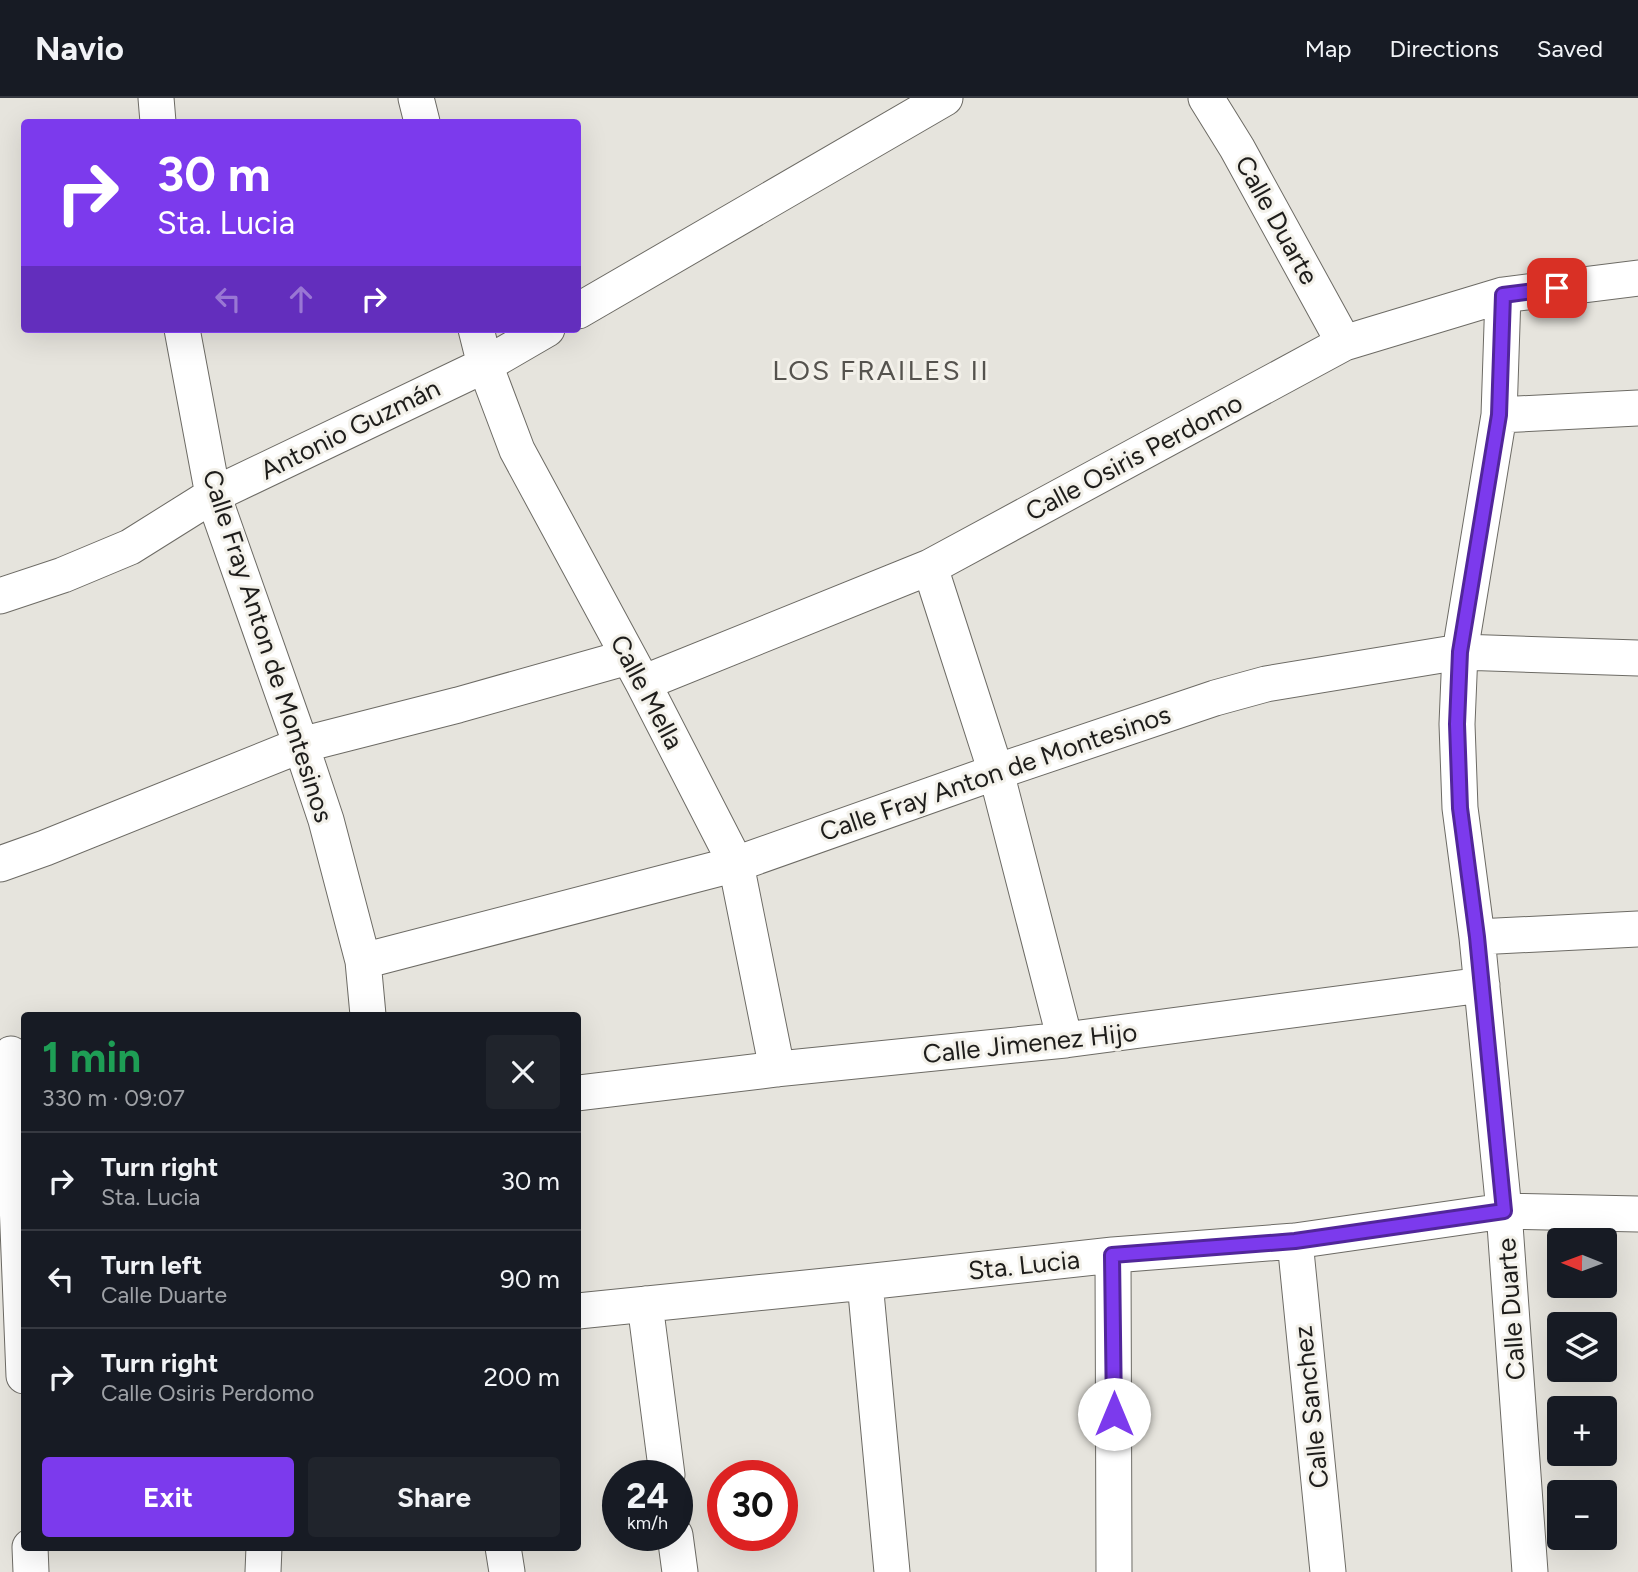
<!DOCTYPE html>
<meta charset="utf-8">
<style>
:root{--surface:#171b24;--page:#20242c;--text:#f1f3f6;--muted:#9ea1a6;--line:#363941;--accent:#7c3aed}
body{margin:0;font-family:Figtree,sans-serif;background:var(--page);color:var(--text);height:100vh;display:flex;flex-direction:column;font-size:26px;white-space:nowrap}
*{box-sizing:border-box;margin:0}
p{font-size:23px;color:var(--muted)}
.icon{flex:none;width:38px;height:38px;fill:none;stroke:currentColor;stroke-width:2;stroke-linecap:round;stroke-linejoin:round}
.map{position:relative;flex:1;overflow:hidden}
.side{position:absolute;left:21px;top:914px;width:560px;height:539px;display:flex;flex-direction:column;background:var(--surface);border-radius:7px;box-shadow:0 7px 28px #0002}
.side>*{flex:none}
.guide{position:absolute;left:21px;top:21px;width:560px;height:214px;border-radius:7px;box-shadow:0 7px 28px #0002;background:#7c3aed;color:#fff;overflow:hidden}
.needle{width:46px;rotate:271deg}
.fabs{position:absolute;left:1547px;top:1130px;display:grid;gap:14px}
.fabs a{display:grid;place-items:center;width:70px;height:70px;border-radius:7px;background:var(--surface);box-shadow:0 7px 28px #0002;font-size:35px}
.speed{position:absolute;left:602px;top:1362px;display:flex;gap:14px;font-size:35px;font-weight:700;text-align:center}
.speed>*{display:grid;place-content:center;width:91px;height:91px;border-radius:50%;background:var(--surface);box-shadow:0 7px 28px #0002;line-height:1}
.speed small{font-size:18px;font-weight:400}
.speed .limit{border:10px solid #d22;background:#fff;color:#111}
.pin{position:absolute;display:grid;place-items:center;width:60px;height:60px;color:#fff;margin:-30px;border-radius:14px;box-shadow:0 4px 10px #0006}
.me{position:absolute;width:77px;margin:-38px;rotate:0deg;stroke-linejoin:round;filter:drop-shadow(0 0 5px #0008)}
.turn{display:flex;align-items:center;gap:24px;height:147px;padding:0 21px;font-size:32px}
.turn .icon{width:91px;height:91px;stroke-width:2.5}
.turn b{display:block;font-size:49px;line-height:60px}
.lanes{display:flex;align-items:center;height:66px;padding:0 21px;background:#0003;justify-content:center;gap:35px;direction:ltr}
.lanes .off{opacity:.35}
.round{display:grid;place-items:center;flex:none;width:74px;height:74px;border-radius:7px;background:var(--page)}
.summary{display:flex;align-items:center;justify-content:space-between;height:119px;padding:0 21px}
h1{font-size:42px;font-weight:700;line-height:52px;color:#1e9e55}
.primary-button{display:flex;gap:14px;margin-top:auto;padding:14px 21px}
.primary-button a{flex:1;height:80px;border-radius:7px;background:var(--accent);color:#fff;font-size:28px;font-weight:700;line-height:80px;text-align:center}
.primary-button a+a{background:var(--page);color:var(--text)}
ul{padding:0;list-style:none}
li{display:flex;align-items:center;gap:21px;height:98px;padding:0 21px;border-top:2px solid var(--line)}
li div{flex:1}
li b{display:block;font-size:26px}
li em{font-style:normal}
header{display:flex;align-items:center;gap:42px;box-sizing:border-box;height:98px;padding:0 35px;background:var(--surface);border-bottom:2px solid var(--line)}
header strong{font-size:33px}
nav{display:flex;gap:38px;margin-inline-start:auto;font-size:24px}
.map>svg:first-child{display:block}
</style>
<header>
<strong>Navio</strong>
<nav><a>Map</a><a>Directions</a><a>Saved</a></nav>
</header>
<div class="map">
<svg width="1638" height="1474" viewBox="0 0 1638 1474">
<rect width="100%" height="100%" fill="#e6e4dd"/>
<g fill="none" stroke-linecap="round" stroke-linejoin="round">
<g stroke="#6d6b65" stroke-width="37">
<path id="minor" d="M156,0L158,24
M416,0L422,24
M1206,0L1237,50L1344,245
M1503,197L1499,317L1460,554L1457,626L1460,710L1477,839L1504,1113L1530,1474
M578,213L945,0
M182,231L213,397L301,647L326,722L363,863L368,917
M476,231L485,267L517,352L643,585L736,766L777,971
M1499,317L1638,310
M930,469L996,674L1065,942
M0,498L63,477L130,449L213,397L485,267L547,231
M643,585L930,469L1344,245L1503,197L1638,180
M0,766L45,750L301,647L458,607L628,559
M1477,839L1638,831
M363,863L736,766L996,674L1215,600L1266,586L1460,554L1638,560
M11,956L24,1278
M578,995L777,971L1065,942L1482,887
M1295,1143L1328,1474
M1113,1157L1114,1474
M865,1184L892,1474
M645,1206L667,1377
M578,1213L865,1184L1113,1157L1295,1143L1504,1113L1638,1116
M675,1437L680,1474
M30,1449L31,1474
M503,1449L507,1474
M263,1474L264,1449"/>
</g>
<use href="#minor" stroke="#fff" stroke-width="35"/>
</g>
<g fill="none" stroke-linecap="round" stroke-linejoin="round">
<g stroke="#51269a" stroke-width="18">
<path id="route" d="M1114,1316L1112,1157L1295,1143L1504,1113L1477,839L1460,710L1457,626L1460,554L1499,317L1503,197L1557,190"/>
</g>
<use href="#route" stroke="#7c3aed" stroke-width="12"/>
</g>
<g text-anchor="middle" stroke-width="6" stroke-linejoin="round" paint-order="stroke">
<g font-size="26" fill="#1e1d1b" stroke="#f3f1ea">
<text transform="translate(1277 122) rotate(61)" y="9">Calle Duarte</text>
<text transform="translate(350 331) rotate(-26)" y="9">Antonio Guzmán</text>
<text transform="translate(1134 359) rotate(-28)" y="9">Calle Osiris Perdomo</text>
<text transform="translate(268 548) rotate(72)" y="9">Calle Fray Anton de Montesinos</text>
<text transform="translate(647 594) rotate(62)" y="9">Calle Mella</text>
<text transform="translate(995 675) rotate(-19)" y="9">Calle Fray Anton de Montesinos</text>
<text transform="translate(1030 945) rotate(-6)" y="9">Calle Jimenez Hijo</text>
<text transform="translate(1024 1167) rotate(-6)" y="9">Sta. Lucia</text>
<text transform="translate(1511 1211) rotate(-94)" y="9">Calle Duarte</text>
<text transform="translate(1311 1309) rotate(-96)" y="9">Calle Sanchez</text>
</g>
<g font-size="28" letter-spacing="2" fill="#55534e" stroke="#f3f1ea">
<text x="881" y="282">LOS FRAILES II</text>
</g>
</g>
</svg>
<div class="fabs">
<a><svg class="needle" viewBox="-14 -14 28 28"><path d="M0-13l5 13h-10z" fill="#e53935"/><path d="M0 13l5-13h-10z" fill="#9ea1a6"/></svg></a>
<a><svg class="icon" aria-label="layers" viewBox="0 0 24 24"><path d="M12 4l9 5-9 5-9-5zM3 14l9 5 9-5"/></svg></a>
<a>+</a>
<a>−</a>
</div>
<div class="speed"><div>24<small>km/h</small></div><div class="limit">30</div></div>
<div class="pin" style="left:1557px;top:190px;background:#d93025"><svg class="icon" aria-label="arrive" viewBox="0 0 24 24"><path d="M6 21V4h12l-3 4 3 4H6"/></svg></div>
<svg class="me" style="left:1114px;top:1316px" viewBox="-20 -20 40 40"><circle r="19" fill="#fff"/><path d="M0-13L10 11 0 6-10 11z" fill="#7c3aed"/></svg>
<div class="guide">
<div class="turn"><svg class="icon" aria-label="right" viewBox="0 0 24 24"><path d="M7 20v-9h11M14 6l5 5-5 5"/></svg><div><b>30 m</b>Sta. Lucia</div></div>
<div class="lanes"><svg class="icon off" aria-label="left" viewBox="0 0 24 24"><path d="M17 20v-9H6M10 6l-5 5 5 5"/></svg><svg class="icon off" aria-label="ahead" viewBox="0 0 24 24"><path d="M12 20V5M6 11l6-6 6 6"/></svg><svg class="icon" aria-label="right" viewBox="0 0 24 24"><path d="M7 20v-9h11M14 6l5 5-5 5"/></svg></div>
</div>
<section class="side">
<div class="summary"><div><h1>1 min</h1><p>330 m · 09:07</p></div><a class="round"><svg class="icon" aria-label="close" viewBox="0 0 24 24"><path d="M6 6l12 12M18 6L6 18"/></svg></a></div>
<ul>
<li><svg class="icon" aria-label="right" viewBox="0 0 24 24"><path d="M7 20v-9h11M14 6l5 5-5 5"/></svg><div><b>Turn right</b><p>Sta. Lucia</p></div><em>30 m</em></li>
<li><svg class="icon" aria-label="left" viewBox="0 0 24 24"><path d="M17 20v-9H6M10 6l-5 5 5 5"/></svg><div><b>Turn left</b><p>Calle Duarte</p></div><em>90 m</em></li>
<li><svg class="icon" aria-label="right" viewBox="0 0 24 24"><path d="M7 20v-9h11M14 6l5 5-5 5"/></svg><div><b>Turn right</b><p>Calle Osiris Perdomo</p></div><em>200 m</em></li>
</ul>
<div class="primary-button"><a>Exit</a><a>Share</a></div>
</section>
</div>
